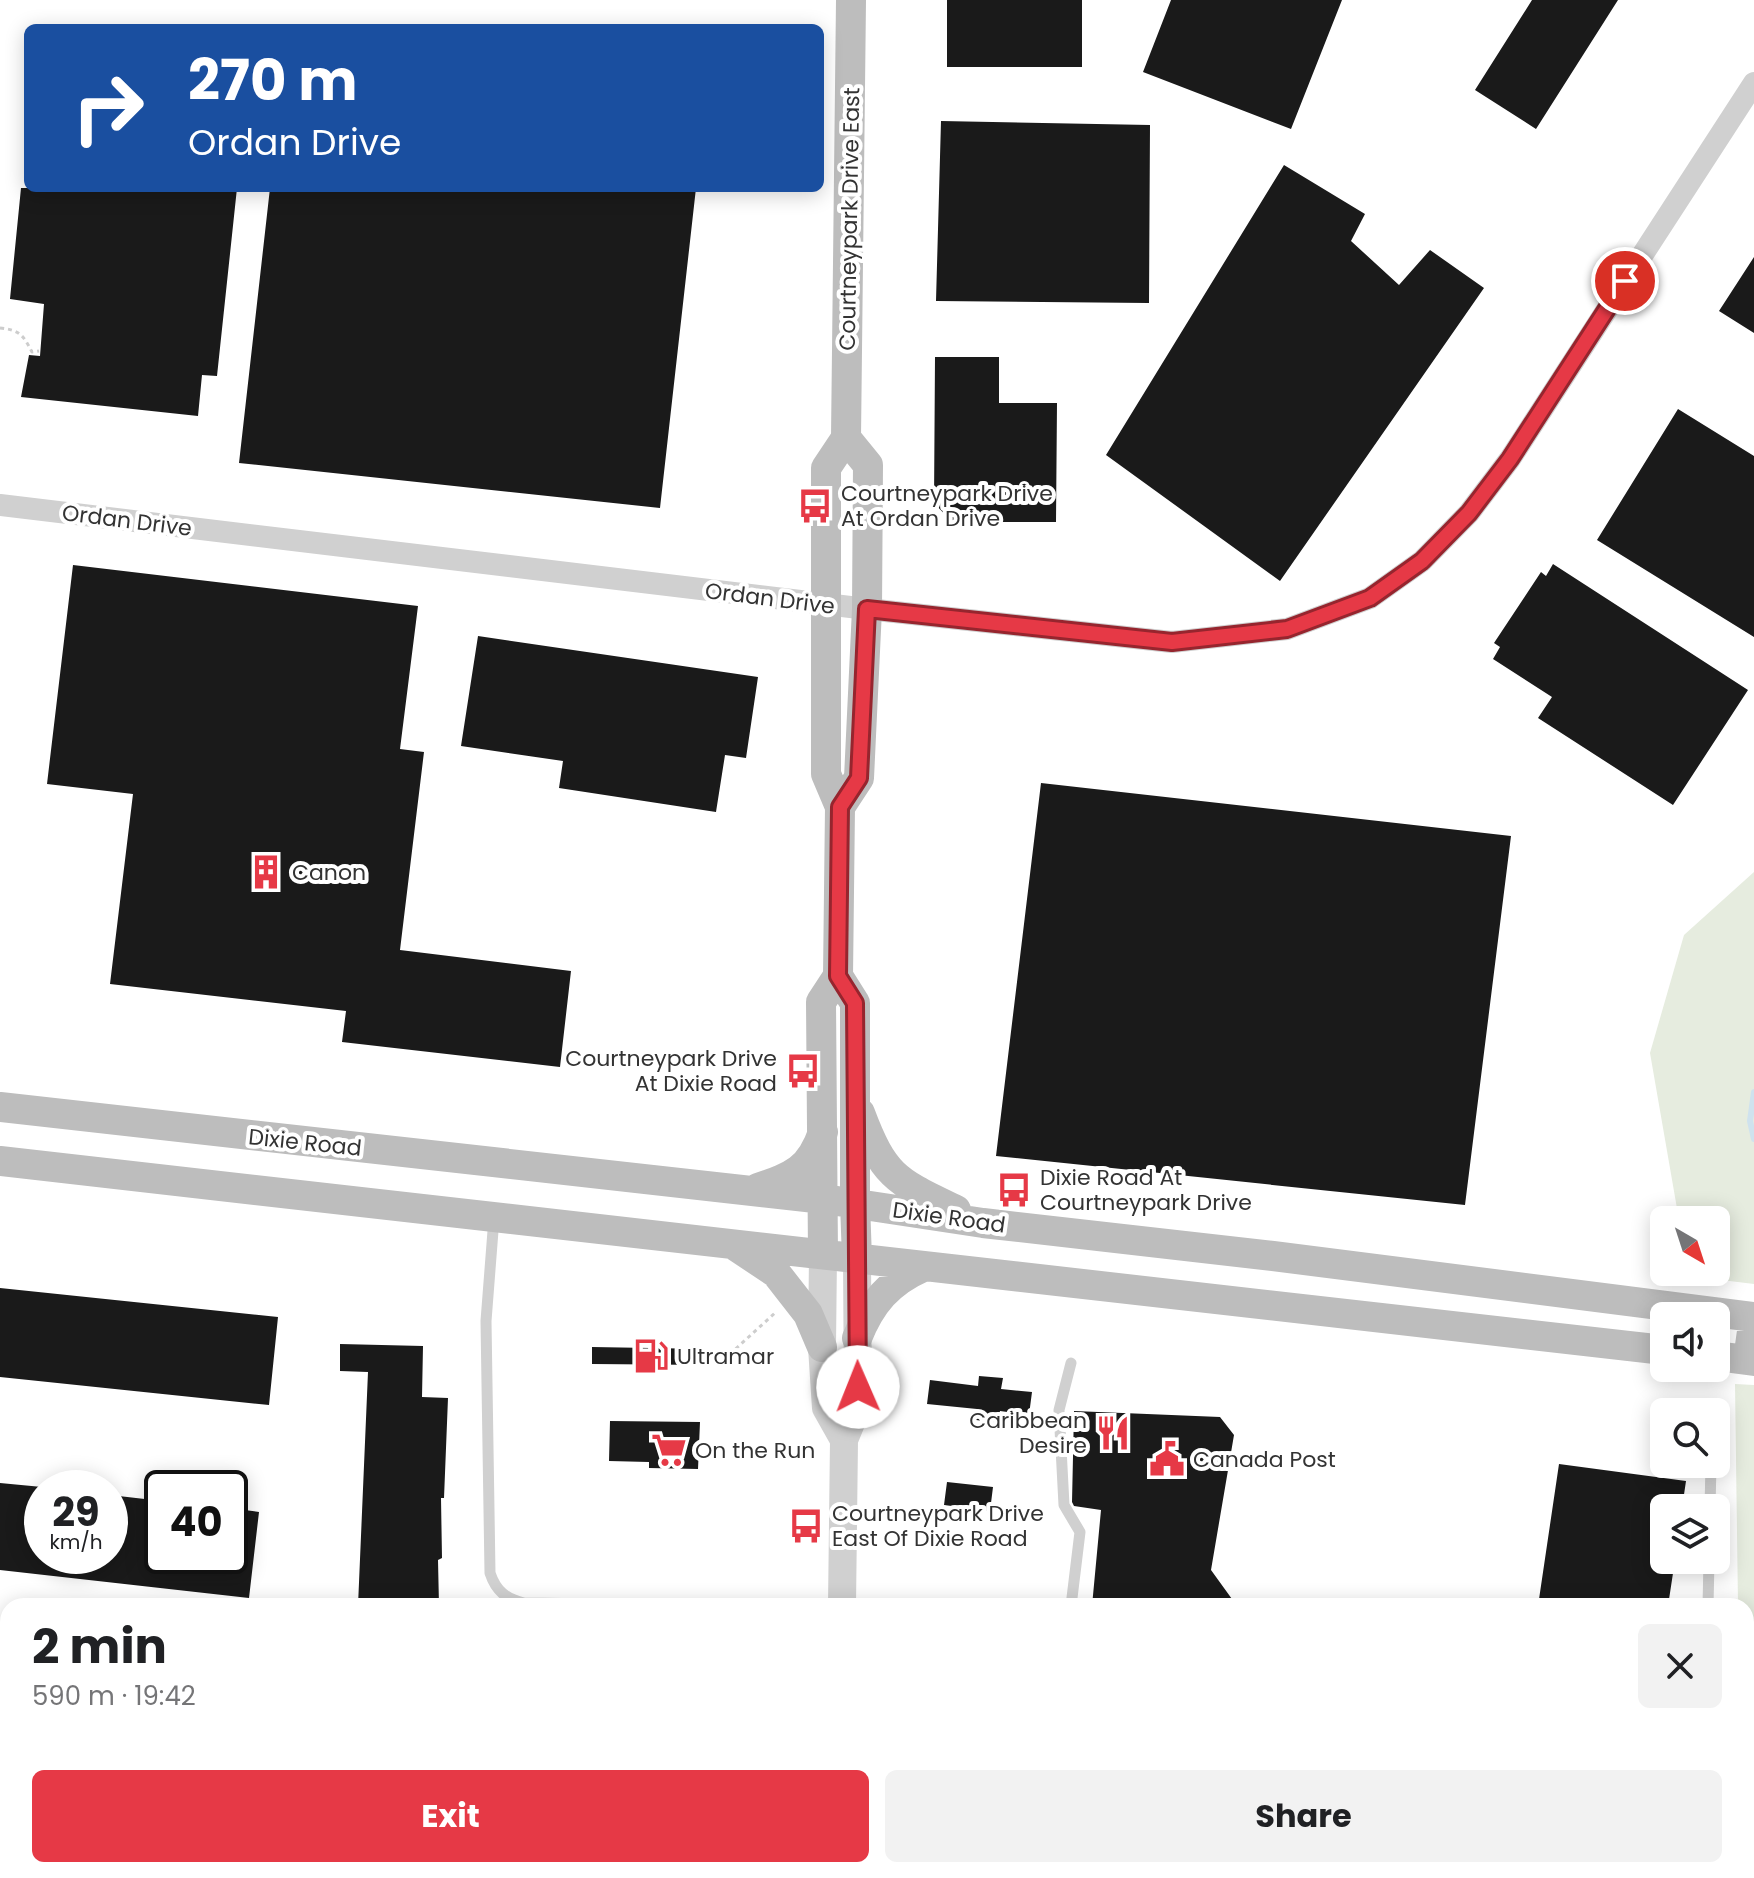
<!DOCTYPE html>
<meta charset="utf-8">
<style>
:root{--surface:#fff;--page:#f2f2f2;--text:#202124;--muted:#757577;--accent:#e63946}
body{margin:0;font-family:Poppins,sans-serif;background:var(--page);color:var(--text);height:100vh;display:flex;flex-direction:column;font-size:30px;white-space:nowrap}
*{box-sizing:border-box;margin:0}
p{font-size:26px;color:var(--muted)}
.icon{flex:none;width:44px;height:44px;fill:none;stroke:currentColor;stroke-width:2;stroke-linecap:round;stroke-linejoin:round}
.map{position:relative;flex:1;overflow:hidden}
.drawer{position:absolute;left:0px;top:1598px;width:1754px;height:280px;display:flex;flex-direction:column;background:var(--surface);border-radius:24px 24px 0 0;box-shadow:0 4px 20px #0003}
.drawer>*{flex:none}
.top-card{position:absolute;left:24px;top:24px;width:800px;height:168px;border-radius:12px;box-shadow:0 4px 20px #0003;background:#1a4fa0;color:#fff;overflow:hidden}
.needle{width:52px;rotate:141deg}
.controls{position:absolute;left:1650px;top:1206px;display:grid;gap:16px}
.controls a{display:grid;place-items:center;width:80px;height:80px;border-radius:12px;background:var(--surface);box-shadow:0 4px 20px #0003;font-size:40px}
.speed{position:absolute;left:24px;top:1470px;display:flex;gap:16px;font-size:40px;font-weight:700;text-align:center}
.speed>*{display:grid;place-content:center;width:104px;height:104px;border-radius:50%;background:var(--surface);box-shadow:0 4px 20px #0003;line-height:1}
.speed small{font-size:20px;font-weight:400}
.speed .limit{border:4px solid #111;border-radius:12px;background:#fff;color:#111}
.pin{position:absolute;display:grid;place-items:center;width:68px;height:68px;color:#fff;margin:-34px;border:4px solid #fff;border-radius:50%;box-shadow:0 2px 8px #0007}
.me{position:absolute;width:88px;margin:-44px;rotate:359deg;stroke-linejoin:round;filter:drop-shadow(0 0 6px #0008)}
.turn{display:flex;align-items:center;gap:28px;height:168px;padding:0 32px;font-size:36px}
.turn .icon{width:104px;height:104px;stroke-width:2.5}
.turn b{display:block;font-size:56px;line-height:68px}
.round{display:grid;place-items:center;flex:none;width:84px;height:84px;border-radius:12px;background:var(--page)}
.overview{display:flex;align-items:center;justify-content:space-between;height:136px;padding:0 32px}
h1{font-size:48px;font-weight:700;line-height:60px}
.cta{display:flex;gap:16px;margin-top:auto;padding:16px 32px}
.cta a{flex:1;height:92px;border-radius:12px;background:var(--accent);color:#fff;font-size:32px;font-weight:700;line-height:92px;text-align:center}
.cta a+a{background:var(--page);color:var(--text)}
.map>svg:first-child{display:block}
</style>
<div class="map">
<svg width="1754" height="1878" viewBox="0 0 1754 1878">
<rect width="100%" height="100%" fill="#fff"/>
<path fill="#e6ecdf" d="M1754,872V1284L1689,1276L1688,1272H1716V1220H1679L1650,1053L1684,935Z
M1735,1384L1754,1385V1878H1742V1870H1746V1606H1738Z"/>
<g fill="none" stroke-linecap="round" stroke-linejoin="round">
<path stroke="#cfe2ee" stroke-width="6" d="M1754,1092L1750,1121L1754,1139"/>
</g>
<path fill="#1a1a1a" d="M947,0H1082V67H947Z
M1171,0H1342L1291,129L1143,72Z
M1532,0H1618L1536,129L1475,90Z
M941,121L1150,125L1149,303L936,301Z
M1284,165L1365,214L1351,241L1399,285L1430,250L1484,288L1280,581L1106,455Z
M21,188H237L217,376L202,375L198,416L21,397L29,355L40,356L44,304L10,299Z
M270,188H696L660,508L239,463Z
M1754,257V333L1719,311Z
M935,357H999V403H1057L1056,522H952L934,503Z
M1678,409L1754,456V637L1597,540Z
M1553,564L1748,690L1673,805L1538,718L1552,697L1493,659L1500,647L1494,643L1541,572L1546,576Z
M73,565L418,606L400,749L424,752L400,950L571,971L560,1067L342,1042L346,1011L110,984L133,794L47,784Z
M478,636L758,677L746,758L725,755L716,812L559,788L563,761L461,746Z
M1041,783L1511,836L1465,1205L996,1156Z
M0,1288L278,1317L269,1405L0,1377Z
M340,1344L423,1346L422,1397L448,1398L444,1498H441L442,1558L438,1560L439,1606H358L368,1372L340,1371Z
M592,1347L709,1349V1365L592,1364Z
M979,1376L1003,1378L1001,1389L1032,1392L1029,1415L1000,1411L998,1423L976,1420L977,1409L927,1404L930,1380L978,1386Z
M1074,1411L1220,1417L1234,1435L1211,1570L1237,1606H1092L1101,1510L1074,1506L1072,1502Z
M610,1421L700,1422L698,1469L649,1468V1462L609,1461Z
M1559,1464L1686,1481L1682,1508H1664V1560H1675L1668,1606H1538Z
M947,1482L993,1487L990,1511L944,1505Z
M0,1483L42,1487V1556H110V1495L162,1501V1556H230V1508L259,1512L249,1598L0,1570Z"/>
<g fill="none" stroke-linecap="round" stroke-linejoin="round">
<path stroke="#cdcdcd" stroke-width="3" stroke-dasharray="4 4" stroke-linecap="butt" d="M0,328C20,330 23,335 32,352L39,351
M718,1365L776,1312"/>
<path stroke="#d0d0d0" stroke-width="11" d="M494,1218L486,1321L490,1573C496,1591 506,1599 524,1603L758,1606
M1710,1508L1711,1464
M1071,1606L1080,1532L1064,1505L1059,1410L1071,1363
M1708,1606L1709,1560
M20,1870V1878
M1141,1870L1210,1878
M37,1878H52L59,1870
M1106,1878V1870"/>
<path stroke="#d0d0d0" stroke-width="22" d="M0,505L867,609L1172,642L1287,629L1370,598L1422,561L1469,513L1510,459L1754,83
M0,1676L8,1677
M321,1870V1878
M1388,1878L1389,1870"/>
<path stroke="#d0d0d0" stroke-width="28" d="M823,1254L822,1347L826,1408L844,1440
M842,1606L844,1440L858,1406L857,1259
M839,1878V1870"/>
<path stroke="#bdbdbd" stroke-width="30" d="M840,807L859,778L867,609L868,465L846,438
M838,976L855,1003V1203L857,1259
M0,1107L824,1199L983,1223L1273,1256L1754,1317
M860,1113C884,1177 896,1181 956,1210
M0,1161L1664,1350
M758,1188C793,1176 810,1170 823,1132
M737,1247L776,1273L808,1314L822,1347
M823,1254L821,1002L838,976L840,807L826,774V468L846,438L851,0
M857,1338C871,1303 889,1282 923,1267
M1716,1356L1754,1361
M1748,1360L1754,1317"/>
</g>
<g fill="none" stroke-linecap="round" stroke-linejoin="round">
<g stroke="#96252e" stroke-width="20">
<path id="route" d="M858,1387L855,1003L838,976L840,807L859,778L867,609L1172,642L1287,629L1370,598L1422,561L1469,513L1510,459L1625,281"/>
</g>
<use href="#route" stroke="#e63946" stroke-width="14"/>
</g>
<defs>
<g id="bus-bare" transform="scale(2.76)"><path d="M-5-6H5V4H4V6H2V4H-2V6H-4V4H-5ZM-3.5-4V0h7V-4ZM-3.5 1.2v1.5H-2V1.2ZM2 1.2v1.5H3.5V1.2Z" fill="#e63946" stroke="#fff" stroke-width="2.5" paint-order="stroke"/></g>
<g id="building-bare" transform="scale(2.76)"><path d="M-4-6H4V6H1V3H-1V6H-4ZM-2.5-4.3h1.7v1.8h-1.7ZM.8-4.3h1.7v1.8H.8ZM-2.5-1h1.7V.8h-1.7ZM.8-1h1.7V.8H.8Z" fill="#e63946" stroke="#fff" stroke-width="2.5" paint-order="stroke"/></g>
<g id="fuel-bare" transform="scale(2.76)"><path d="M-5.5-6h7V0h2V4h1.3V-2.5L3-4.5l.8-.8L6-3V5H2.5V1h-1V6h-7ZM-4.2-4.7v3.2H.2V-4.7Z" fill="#e63946" stroke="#fff" stroke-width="2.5" paint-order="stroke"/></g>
<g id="restaurant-bare" transform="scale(2.76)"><path d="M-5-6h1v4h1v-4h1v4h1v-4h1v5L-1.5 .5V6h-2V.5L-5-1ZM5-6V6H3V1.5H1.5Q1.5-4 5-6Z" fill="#e63946" stroke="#fff" stroke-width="2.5" paint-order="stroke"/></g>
<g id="supermarket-bare" transform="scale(2.76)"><path d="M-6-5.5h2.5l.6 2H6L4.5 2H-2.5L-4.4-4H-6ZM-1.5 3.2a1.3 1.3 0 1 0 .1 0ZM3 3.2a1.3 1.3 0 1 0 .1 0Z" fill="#e63946" stroke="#fff" stroke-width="2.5" paint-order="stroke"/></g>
<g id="civic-bare" transform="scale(2.76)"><path d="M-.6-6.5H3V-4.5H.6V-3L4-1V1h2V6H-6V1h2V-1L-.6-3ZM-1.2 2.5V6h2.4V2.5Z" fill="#e63946" stroke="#fff" stroke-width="2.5" paint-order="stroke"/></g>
</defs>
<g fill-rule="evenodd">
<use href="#bus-bare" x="815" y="506"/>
<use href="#building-bare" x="266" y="872"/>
<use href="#bus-bare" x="803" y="1071"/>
<use href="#bus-bare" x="1014" y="1190"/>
<use href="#fuel-bare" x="651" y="1356"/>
<use href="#restaurant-bare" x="1113" y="1433"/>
<use href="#supermarket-bare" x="669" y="1450"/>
<use href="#civic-bare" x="1167" y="1459"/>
<use href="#bus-bare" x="806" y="1526"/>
</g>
<g text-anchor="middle" stroke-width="8" stroke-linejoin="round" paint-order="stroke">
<g font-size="22" fill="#333" stroke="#fff">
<text transform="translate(849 219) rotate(-89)" y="8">Courtneypark Drive East</text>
<text transform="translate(127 520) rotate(7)" y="8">Ordan Drive</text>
<text transform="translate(770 598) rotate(7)" y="8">Ordan Drive</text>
<text transform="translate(305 1142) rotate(6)" y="8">Dixie Road</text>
<text transform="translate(949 1217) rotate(8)" y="8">Dixie Road</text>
</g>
<g font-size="22" fill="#333" stroke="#fff" text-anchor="start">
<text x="841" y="501">Courtneypark Drive<tspan x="841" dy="25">At Ordan Drive</tspan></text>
<text x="292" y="880">Canon</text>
<text x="777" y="1066" text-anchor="end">Courtneypark Drive<tspan x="777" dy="25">At Dixie Road</tspan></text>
<text x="1040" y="1185">Dixie Road At<tspan x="1040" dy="25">Courtneypark Drive</tspan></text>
<text x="677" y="1364">Ultramar</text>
<text x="1087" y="1428" text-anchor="end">Caribbean<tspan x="1087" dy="25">Desire</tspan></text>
<text x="695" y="1458">On the Run</text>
<text x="1193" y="1467">Canada Post</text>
<text x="832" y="1521">Courtneypark Drive<tspan x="832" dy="25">East Of Dixie Road</tspan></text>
</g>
</g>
</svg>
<div class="controls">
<a><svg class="needle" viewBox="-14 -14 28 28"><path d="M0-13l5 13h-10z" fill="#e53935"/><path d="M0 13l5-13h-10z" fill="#757577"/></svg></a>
<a><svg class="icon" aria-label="sound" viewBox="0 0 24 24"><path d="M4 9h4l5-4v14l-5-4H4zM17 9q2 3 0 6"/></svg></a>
<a><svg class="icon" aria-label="search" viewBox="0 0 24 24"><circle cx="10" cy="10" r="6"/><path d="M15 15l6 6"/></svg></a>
<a><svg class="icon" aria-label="layers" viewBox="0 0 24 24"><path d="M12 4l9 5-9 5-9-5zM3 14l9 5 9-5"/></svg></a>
</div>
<div class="speed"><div>29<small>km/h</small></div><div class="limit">40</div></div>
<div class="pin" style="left:1625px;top:281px;background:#d93025"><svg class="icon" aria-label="arrive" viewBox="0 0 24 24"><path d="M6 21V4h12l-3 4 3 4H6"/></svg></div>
<svg class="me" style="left:858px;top:1387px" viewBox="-20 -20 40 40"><circle r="19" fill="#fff"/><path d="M0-13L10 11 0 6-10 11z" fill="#e63946"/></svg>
<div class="top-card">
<div class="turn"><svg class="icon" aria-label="right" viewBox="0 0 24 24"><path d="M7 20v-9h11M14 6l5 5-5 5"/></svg><div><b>270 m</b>Ordan Drive</div></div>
</div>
<section class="drawer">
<div class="overview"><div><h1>2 min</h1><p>590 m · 19:42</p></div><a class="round"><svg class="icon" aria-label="close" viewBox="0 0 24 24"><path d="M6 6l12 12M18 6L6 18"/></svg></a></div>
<div class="cta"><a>Exit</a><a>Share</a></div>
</section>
</div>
